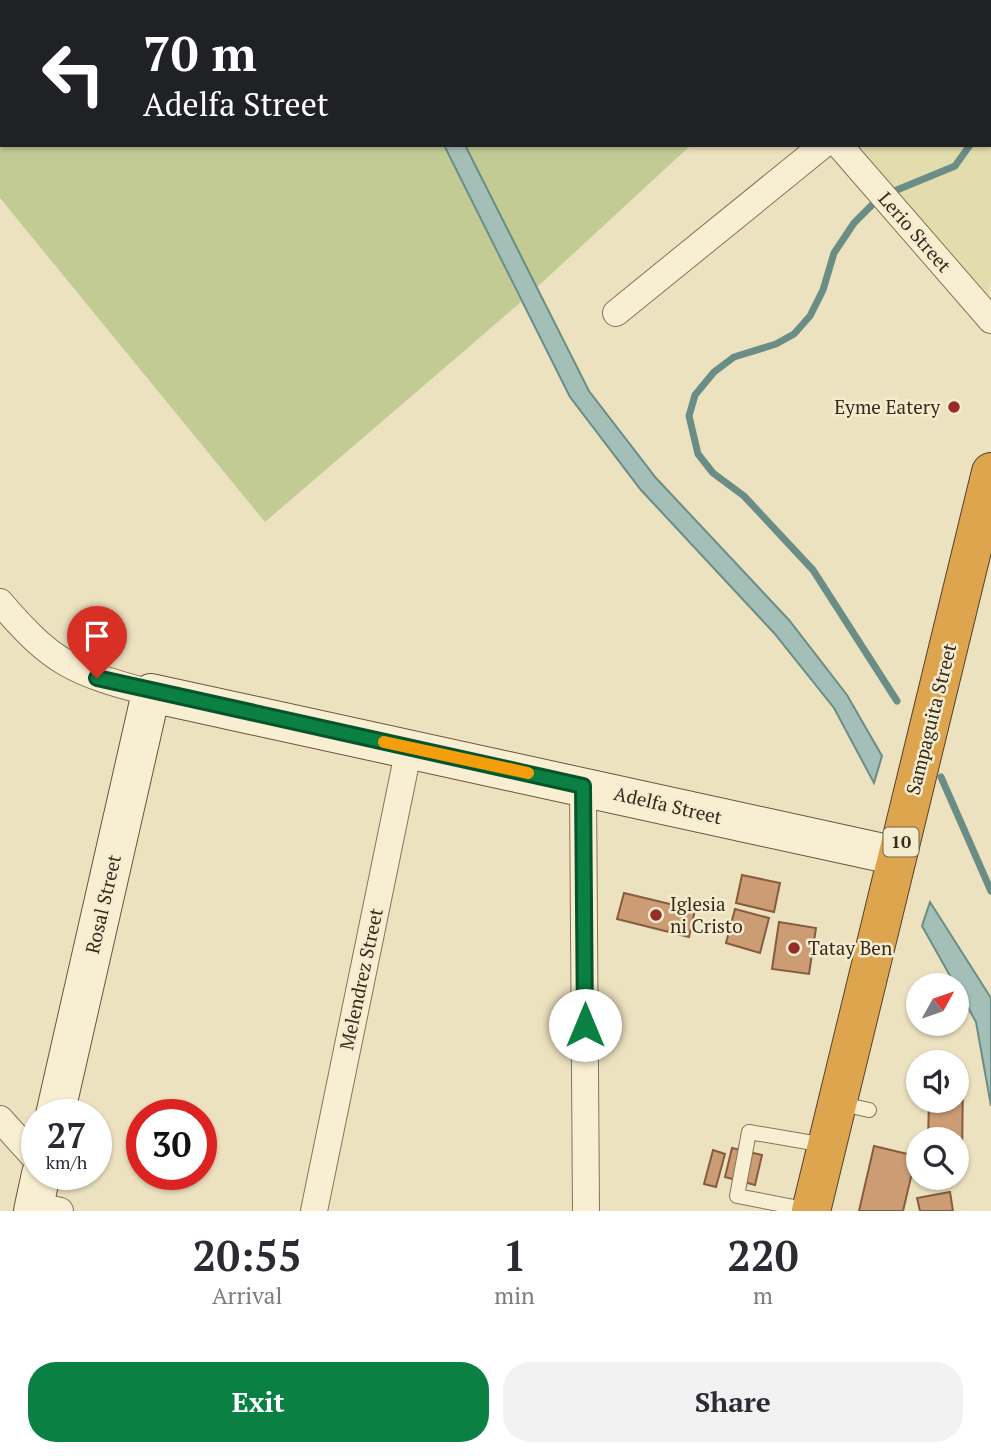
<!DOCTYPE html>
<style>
:root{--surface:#fff;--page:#f2f2f3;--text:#2b2b33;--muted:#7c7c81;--accent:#0b8043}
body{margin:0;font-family:"PT Serif",serif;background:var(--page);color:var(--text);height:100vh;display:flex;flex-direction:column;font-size:26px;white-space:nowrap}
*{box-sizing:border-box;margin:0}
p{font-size:23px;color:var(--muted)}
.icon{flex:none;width:38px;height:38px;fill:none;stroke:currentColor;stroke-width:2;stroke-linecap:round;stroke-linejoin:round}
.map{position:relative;height:1211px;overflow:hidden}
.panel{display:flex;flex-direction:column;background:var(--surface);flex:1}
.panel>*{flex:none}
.hud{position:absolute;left:0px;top:0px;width:992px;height:147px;box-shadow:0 2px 5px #0004;background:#202124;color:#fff;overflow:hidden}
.needle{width:46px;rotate:50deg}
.buttons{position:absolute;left:906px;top:973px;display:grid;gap:14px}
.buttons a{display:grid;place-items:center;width:63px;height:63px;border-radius:50%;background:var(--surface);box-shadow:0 2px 5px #0004;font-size:35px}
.speed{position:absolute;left:21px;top:1099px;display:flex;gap:14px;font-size:35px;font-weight:700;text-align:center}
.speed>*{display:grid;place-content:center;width:91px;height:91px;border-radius:50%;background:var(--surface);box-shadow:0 2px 5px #0004;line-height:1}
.speed small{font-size:18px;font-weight:400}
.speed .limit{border:10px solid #d22;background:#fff;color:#111}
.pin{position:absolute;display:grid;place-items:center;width:60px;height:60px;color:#fff;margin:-72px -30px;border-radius:50% 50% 50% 0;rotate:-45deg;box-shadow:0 0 7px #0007}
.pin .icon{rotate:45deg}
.me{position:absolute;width:77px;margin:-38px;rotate:0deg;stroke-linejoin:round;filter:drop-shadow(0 0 5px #0008)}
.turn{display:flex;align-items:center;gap:24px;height:147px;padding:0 28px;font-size:32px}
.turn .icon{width:91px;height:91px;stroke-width:2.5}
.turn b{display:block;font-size:49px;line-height:60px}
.eta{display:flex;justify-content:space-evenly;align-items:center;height:119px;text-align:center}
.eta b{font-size:42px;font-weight:700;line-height:49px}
.action{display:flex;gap:14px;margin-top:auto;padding:14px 28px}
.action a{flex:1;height:80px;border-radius:28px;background:var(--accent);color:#fff;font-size:28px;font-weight:700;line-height:80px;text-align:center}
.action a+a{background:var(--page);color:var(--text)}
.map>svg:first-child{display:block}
</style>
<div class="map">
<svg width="991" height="1211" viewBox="0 0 991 1211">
<rect width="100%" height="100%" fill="#ede2c0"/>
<path fill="#e3ddad" d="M879,0H991V281L986,301L858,145H990V2Z"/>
<path fill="#c2cb94" d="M0,0H378L2,2V145H444L521,302L265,522L0,198Z
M401,0H566L568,2H402Z
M465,145H691L535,289Z"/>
<path fill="#a3bfb8" stroke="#6a8d86" stroke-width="2" d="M444,145H465L589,391L656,478L789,620L847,695L882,756L874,783L834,708L774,633L641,490L570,397Z
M930,902L991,998V1106L976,1022L922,926Z"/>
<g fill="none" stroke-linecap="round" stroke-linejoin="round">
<path stroke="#6a8d86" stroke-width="7" d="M964,0L965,2
M990,37H991
M990,108L991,107
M892,192L955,166L970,145
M873,204L854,223L834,253L823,290L810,316L794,334L776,344L734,357L714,372L695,395L689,416L698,454L713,473L744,496L813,570L897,701
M941,777L991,891"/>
</g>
<path fill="#cc9d75" stroke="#855d3e" stroke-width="2" d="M742,875L780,883L774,912L736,903Z
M624,893L695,910L689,937L617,919Z
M735,909L769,918L760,953L726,943Z
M779,922L816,928L809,974L772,969Z
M957,1071H963L962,1166H957V1139H928L929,1101H957Z
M874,1146L916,1156L903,1211H859Z
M732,1148L762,1155L755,1185L725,1177Z
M713,1150L725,1154L716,1187L704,1184Z
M950,1192L953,1211H920L917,1198Z"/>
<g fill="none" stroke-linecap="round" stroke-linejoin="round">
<g stroke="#867358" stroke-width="16">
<path id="lane" d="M838,1103L869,1110
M810,1210L737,1196L749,1132L825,1145"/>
</g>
<g stroke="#867358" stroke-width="28">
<path id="street" d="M716,0L717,2
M839,145L991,320
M616,313L823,145
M0,602C53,664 73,672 151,693
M583,786L586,1211
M0,1119L37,1160
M34,1205L60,1211
M314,1211L409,748"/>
</g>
<g stroke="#68543b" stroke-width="40">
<path id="secondary" d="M55,1115L151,693L897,856
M33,1211L41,1174"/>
</g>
<g stroke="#54402c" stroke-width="40">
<path id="highway" d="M811,1211L991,472"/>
</g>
<use href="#lane" stroke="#f8efd3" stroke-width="14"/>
<use href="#street" stroke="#f8efd3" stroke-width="26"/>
<use href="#secondary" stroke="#f8efd3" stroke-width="38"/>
<use href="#highway" stroke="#dea54f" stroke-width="38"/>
</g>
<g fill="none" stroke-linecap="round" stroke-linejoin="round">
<g stroke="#07532c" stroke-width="18">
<path id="route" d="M97,678L583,786L585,1025"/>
</g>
<use href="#route" stroke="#0b8043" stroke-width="12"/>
<path stroke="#f59e0b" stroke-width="12" d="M384,742L528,773"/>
</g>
<g fill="#952c28" stroke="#f5eccf" stroke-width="2.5">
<circle cx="954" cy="407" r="7"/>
<circle cx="656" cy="915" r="7"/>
<circle cx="794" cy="948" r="7"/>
</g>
<g text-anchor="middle" stroke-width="5" stroke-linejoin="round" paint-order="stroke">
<rect fill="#f5eccf" stroke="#6f6452" stroke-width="2" x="883.5" y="827.5" width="35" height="29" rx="5"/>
<g font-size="18" font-weight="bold" fill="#362a1c">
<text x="901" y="848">10</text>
</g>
<g font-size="19" fill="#362a1c" stroke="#f5eccf">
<text transform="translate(915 232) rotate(49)" y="7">Lerio Street</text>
<text transform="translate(931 719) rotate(-76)" y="7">Sampaguita Street</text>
<text transform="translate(668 805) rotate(13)" y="7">Adelfa Street</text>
<text transform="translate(103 904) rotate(-77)" y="7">Rosal Street</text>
<text transform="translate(361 979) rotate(-78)" y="7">Melendrez Street</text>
</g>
<g font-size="19" fill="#362a1c" stroke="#f5eccf" text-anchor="start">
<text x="940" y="414" text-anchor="end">Eyme Eatery</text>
<text x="670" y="911">Iglesia<tspan x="670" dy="22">ni Cristo</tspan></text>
<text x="808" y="955">Tatay Ben</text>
</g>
</g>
</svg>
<div class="buttons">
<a><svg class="needle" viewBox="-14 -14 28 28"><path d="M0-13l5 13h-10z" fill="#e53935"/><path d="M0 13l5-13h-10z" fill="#7c7c81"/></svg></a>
<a><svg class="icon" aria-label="sound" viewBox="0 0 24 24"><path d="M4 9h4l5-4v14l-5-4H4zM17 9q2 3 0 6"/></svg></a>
<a><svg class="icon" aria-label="search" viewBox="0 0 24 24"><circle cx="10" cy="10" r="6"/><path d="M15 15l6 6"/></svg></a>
</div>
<div class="speed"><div>27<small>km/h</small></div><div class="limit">30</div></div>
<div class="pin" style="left:97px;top:678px;background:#d93025"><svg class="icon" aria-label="arrive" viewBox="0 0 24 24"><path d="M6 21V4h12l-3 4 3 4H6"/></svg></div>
<svg class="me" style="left:585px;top:1025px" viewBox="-20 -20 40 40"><circle r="19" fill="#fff"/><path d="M0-13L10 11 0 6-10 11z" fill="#0b8043"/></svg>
<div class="hud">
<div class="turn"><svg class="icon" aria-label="left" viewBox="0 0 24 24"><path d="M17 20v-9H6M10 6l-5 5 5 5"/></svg><div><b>70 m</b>Adelfa Street</div></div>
</div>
</div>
<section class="panel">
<div class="eta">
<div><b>20:55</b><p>Arrival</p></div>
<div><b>1</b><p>min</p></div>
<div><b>220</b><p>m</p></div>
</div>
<div class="action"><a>Exit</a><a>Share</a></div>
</section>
